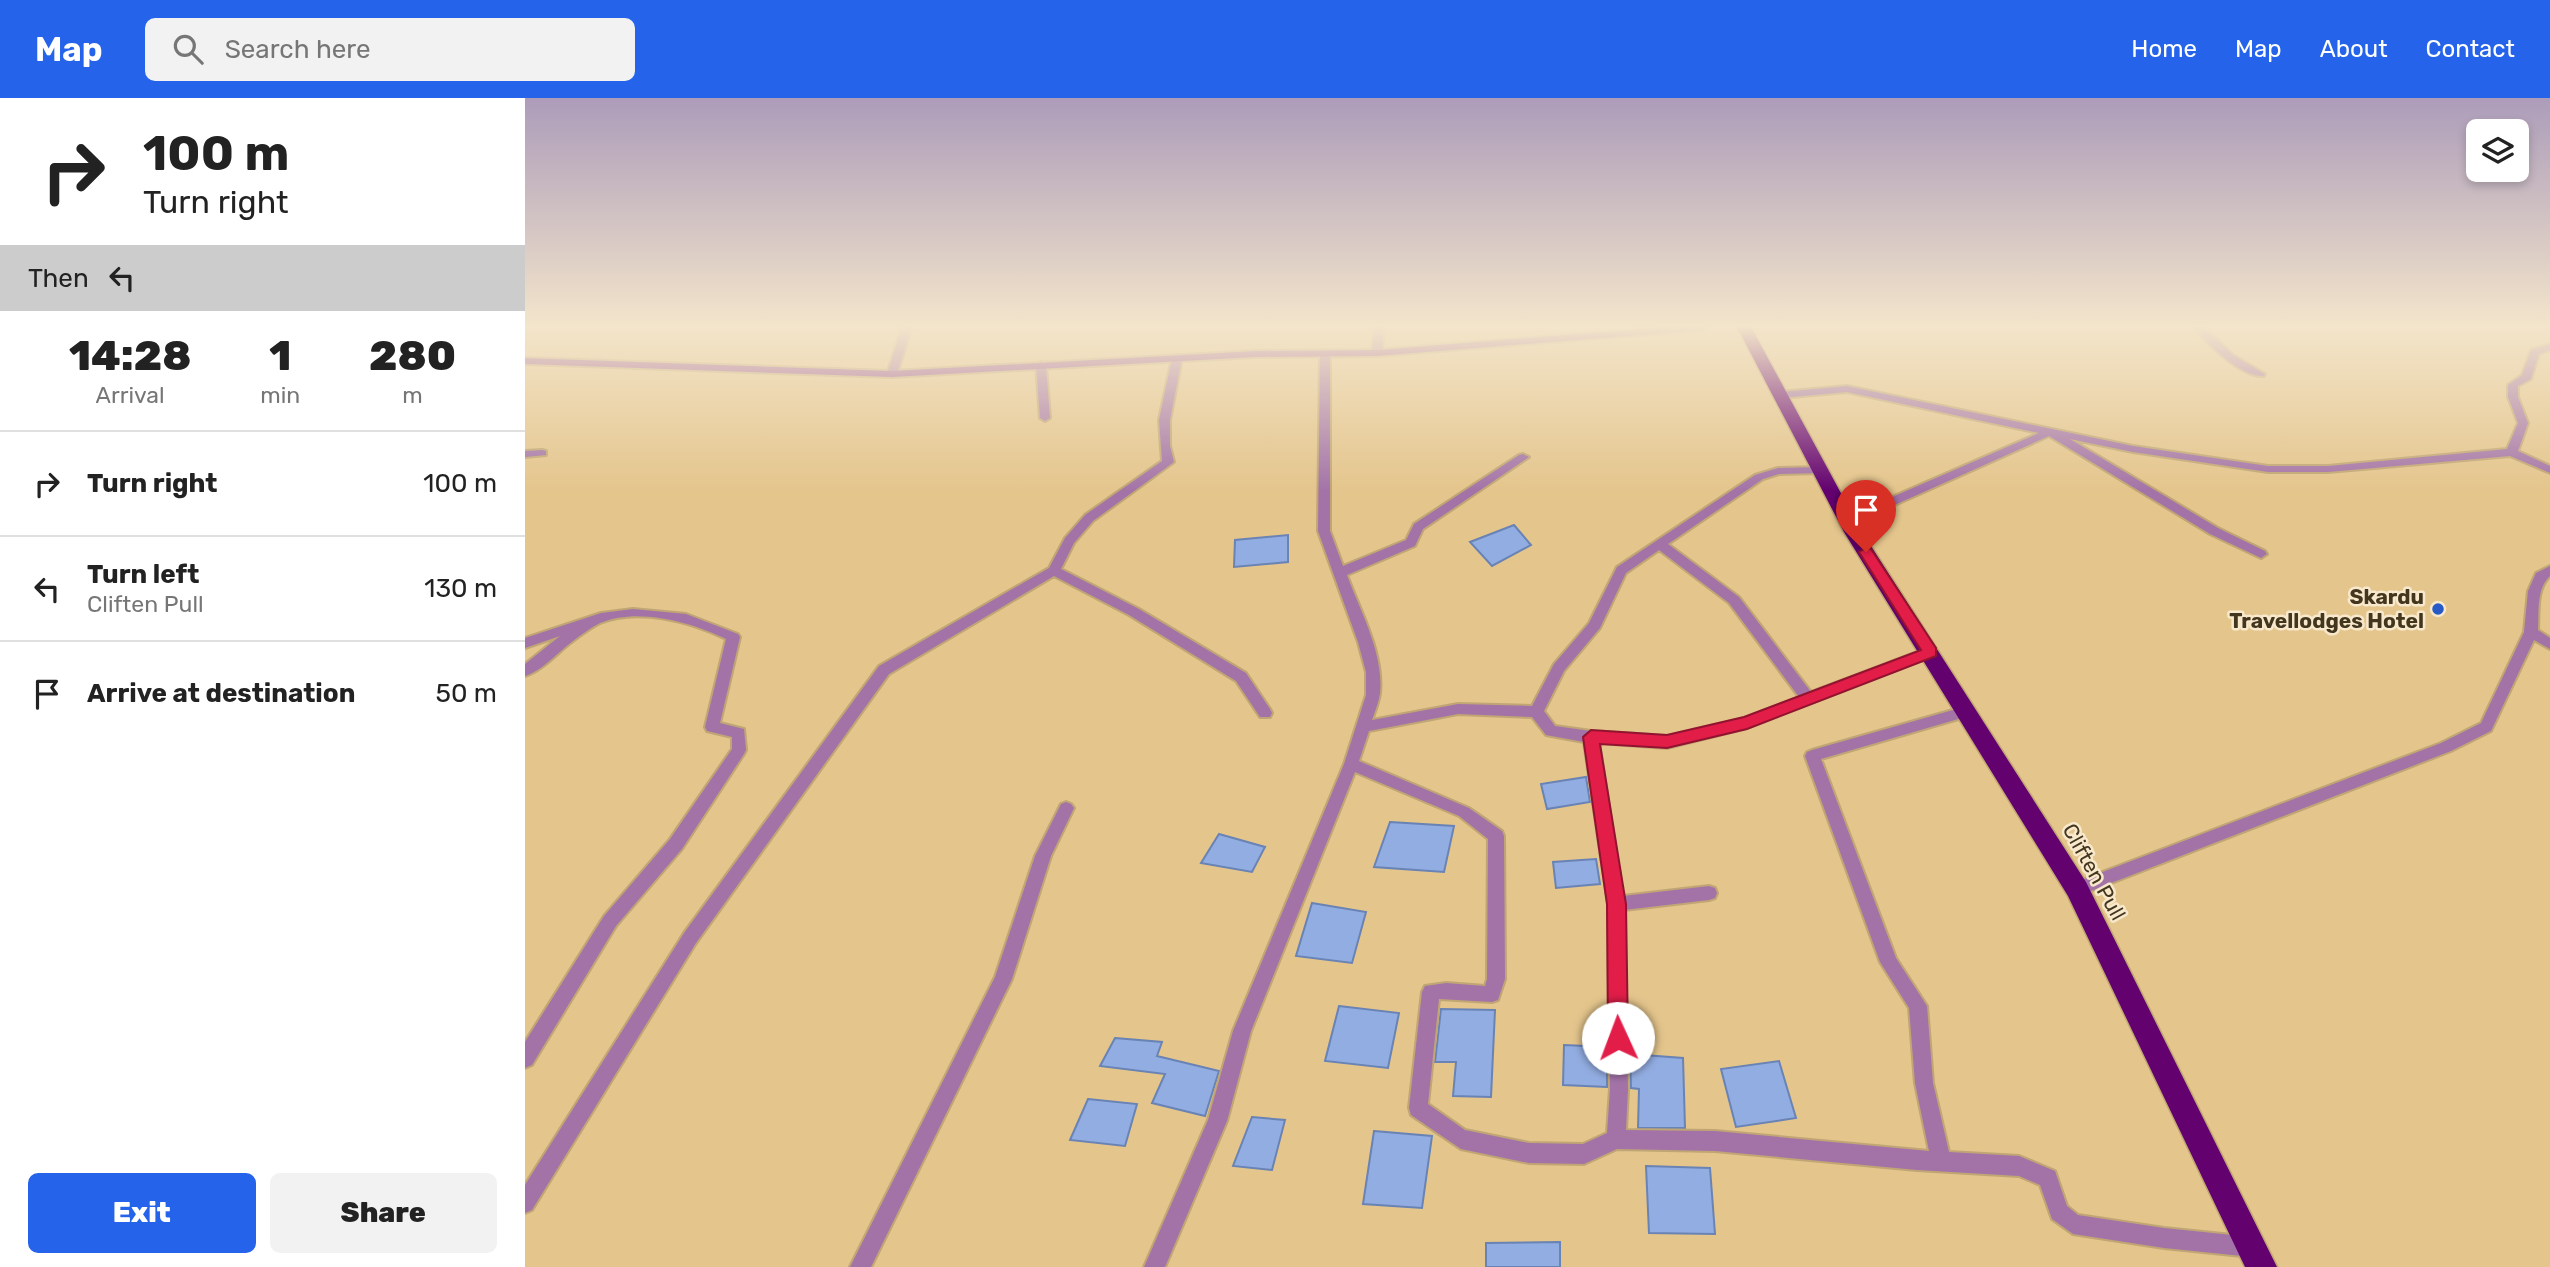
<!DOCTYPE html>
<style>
:root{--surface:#fff;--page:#f2f2f2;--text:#222;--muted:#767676;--line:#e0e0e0;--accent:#2563eb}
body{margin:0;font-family:Rubik,sans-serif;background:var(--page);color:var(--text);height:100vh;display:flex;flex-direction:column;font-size:26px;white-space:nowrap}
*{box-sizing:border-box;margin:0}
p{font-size:23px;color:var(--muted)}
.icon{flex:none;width:38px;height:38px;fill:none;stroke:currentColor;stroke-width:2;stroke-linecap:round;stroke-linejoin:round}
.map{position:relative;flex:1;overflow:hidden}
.drawer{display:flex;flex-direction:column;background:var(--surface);width:525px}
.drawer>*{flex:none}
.top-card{background:#fff;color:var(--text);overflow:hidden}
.tools{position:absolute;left:1941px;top:21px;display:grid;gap:14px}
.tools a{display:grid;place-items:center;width:63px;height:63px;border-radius:10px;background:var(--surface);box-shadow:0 4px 10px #0003;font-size:35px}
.pin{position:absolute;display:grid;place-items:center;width:60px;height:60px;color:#fff;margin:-72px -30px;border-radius:50% 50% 50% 0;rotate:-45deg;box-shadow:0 0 7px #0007}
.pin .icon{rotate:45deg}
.me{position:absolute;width:77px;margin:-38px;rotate:358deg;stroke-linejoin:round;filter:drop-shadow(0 0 5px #0008)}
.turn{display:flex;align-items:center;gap:24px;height:147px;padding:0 28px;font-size:32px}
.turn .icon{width:91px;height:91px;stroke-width:2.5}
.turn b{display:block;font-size:49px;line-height:60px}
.then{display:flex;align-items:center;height:66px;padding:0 28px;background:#0003;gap:14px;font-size:26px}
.eta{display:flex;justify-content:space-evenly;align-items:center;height:119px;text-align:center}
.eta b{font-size:42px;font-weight:800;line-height:49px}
.button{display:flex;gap:14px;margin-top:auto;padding:14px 28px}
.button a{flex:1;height:80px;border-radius:10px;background:var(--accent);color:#fff;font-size:28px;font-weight:800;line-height:80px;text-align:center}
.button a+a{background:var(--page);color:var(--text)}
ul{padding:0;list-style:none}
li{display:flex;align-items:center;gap:21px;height:105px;padding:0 28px;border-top:2px solid var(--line)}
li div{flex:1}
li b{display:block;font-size:26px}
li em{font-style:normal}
header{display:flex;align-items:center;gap:42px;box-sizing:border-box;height:98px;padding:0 35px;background:var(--accent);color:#fff}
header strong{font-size:33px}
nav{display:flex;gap:38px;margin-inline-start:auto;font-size:24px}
.search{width:490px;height:63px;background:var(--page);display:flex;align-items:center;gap:18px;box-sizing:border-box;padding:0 24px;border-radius:10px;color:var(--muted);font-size:26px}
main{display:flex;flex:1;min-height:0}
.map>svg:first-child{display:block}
</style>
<header>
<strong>Map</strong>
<div class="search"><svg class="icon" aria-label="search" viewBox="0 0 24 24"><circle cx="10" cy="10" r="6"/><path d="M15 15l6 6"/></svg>Search here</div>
<nav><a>Home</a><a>Map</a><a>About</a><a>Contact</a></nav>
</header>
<main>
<section class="drawer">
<div class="top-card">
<div class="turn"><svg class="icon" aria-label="right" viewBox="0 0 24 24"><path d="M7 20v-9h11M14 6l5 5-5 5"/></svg><div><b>100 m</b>Turn right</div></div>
<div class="then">Then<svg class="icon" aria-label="left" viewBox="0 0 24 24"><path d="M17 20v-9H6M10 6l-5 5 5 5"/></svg></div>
</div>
<div class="eta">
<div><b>14:28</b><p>Arrival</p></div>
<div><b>1</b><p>min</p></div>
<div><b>280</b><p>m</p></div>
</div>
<ul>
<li><svg class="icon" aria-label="right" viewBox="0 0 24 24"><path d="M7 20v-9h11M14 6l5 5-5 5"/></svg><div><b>Turn right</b></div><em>100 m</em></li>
<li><svg class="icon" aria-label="left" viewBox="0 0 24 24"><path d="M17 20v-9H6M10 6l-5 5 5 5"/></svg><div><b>Turn left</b><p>Cliften Pull</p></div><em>130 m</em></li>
<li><svg class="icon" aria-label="arrive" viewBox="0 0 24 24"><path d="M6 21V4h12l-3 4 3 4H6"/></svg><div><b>Arrive at destination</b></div><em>50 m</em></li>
</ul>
<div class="button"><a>Exit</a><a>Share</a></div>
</section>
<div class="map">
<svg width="2025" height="1169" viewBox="0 0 2025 1169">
<rect width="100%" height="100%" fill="#e4c58c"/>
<path fill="#92ade2" stroke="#6983b5" stroke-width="2" d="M989,427L1006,447L967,468L945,444Z
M763,437V464L709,469L710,442Z
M1061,679L1065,704L1022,711L1016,686Z
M865,724L929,728L919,774L849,769Z
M694,736L740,749L727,774L676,765Z
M1071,761L1075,786L1031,790L1028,764Z
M787,805L841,814L827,865L771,858Z
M814,908L874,915L863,970L800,963Z
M916,911L970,912L966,999L928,998L931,964H910Z
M590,940L637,944L632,958L694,973L680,1018L627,1005L640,976L575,968Z
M1039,947L1082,949V989L1038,987Z
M1105,956L1158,960L1160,1030H1113L1114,991L1106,990Z
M1254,963L1271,1020L1211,1029L1196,971Z
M563,1001L612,1006L600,1048L545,1042Z
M727,1019L760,1022L747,1072L708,1068Z
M849,1033L907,1038L897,1110L838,1106Z
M1121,1068L1185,1070L1190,1136L1124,1135Z
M1035,1144V1169H961V1145Z"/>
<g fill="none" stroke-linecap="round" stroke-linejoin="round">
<g stroke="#c0a674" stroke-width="4">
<path id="street" d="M377,229H387L372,276L367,279L362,276Z
M849,229H859L857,255L852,258L847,255Z
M1668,229H1679L1708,257L1740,276L1739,278C1716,280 1682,245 1668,229Z
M2025,246V252L2014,256L2006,281L1993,288V299L2003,325L1993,353L2025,368V375L1985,358L1803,374H1743L1608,354L1545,341L1693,430L1740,453L1742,456L1736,460L1685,436L1524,338L1327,426H1319L1317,423L1319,420L1514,335L1322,294L1256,300L1251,297L1256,294L1322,288L1608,348L1743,368H1803L1982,351L1993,325L1983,299V287L1997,277L2006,252Z
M800,253L805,256V433L818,468L881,442L889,426L994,357L998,356L1004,359L898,431L890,448L822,477C835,513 859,555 855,595C854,604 850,613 847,622L933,606L1007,608L1029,566L1064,525L1092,469L1230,377L1253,370L1296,369L1302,372L1296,375L1254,376L1238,381L1143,446L1214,499L1286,594L1400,551L1405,549L1412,554L1410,557L1222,630L1142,650L1074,645L1098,798L1184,788L1190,790L1192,795L1190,800L1184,802L1099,812L1103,991L1101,1032L1190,1033L1404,1053L1390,985L1384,910L1355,864L1280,658L1282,654L1287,652L1442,608L1447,609L1449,613L1447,617L1296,661L1371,860L1402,908L1408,985L1424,1054L1494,1058L1530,1073L1542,1108L1553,1117L1639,1130L1727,1139L1734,1142L1737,1149L1734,1156L1727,1159L1639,1150L1548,1136L1527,1121L1515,1087L1494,1078L1392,1072L1190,1053L1092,1051L1059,1066L1004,1065L936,1051L886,1017L884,1010L897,894L900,888L921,885L960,888L962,881L963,741L934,718L830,674L726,933L702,1023L640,1169H619L683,1022L708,933L819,666L841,597V574L833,544L793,433L795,256ZM1134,452L1204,505L1274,599L1220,620L1142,638L1066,633L1030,628L1019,613L1039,573L1075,530L1101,475ZM933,616L1007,619L1021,637L1059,644L1083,806L1085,991L1082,1035L1058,1046L1004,1045L940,1032L903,1006L914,901L967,904L973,902L980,881L979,738L977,733L944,710L834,663L844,633Z
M652,257L657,260L645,322V348L649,364L568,423L549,445L536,471L614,511L721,575L745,611L747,615L745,619H735L711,583L604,517L529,478L364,576L171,845L7,1112L0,1115V1087L159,835L354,568L524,470L540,440L560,417L637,363L634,322L647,260Z
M516,264L521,267L525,320L520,323L515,320L511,267Z
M17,352L21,353V357L0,359V353Z
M2025,468V478C2011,491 2014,514 2013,532L2025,540V551L2009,542L1966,633L1926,653L1558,796L1552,798L1546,796L1544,791L1546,786L1916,645L1956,625L1999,534L2003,493L2011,475Z
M108,511L161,516L213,536L215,539L195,625L219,631L221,652L219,656L157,751L91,828L7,967L0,970V944L79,818L145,741L207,651V639L182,633L180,629L201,541C166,524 113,509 75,525C65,530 56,537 48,543C33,554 17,573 0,578V566L35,538L0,550V540L76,515Z
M541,704L546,706L549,710L526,758L487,881L346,1169H325L470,879L510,758L536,706Z"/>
</g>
<g stroke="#c0a674" stroke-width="4">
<path id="secondary" d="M1139,229H1183L1178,232L852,258L730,259L367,279L0,266V260L367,273L730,253L852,252Z"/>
</g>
<g stroke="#c0a674" stroke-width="3">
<path id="highway" d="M1212,229H1226L1337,434L1561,784L1752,1169H1720L1543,798L1319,434Z"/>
</g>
<use href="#street" fill="#a373a8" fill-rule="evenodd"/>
<use href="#secondary" fill="#8d4596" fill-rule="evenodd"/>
<use href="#highway" fill="#63016f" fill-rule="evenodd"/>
</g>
<linearGradient id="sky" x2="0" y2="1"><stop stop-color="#ac9cba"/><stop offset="0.58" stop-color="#f3e5cb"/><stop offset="1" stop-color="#f3e5cb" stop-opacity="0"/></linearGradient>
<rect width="2025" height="393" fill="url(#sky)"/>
<path fill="#e11d48" stroke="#92132f" stroke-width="2" d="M1341,450L1346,451L1411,550V558L1222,631L1142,650L1075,646L1101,806L1103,940L1100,947L1093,950L1086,947L1083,940L1082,806L1058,639L1066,632L1142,637L1219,619L1396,552L1334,454Z"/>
<circle fill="#275ac7" stroke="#f8e8cc" stroke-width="2.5" cx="1913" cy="511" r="7"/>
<g text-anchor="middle" stroke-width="5" stroke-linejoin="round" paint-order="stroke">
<g font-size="21" font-weight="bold" fill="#42361e" stroke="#f8e8cc" text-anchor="end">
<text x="1899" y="506">Skardu<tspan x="1899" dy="24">Travellodges Hotel</tspan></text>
</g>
<g font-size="21" fill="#42361e" stroke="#f8e8cc">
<text transform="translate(1569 774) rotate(61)" y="7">Cliften Pull</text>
</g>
</g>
</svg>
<div class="tools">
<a><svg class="icon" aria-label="layers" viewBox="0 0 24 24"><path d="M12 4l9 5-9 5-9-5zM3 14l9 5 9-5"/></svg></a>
</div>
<div class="pin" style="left:1341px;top:454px;background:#d93025"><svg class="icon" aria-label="arrive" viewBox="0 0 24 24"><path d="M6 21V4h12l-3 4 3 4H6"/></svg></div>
<svg class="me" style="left:1093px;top:940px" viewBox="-20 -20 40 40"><circle r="19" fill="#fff"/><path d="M0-13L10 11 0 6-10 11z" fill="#e11d48"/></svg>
</div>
</main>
